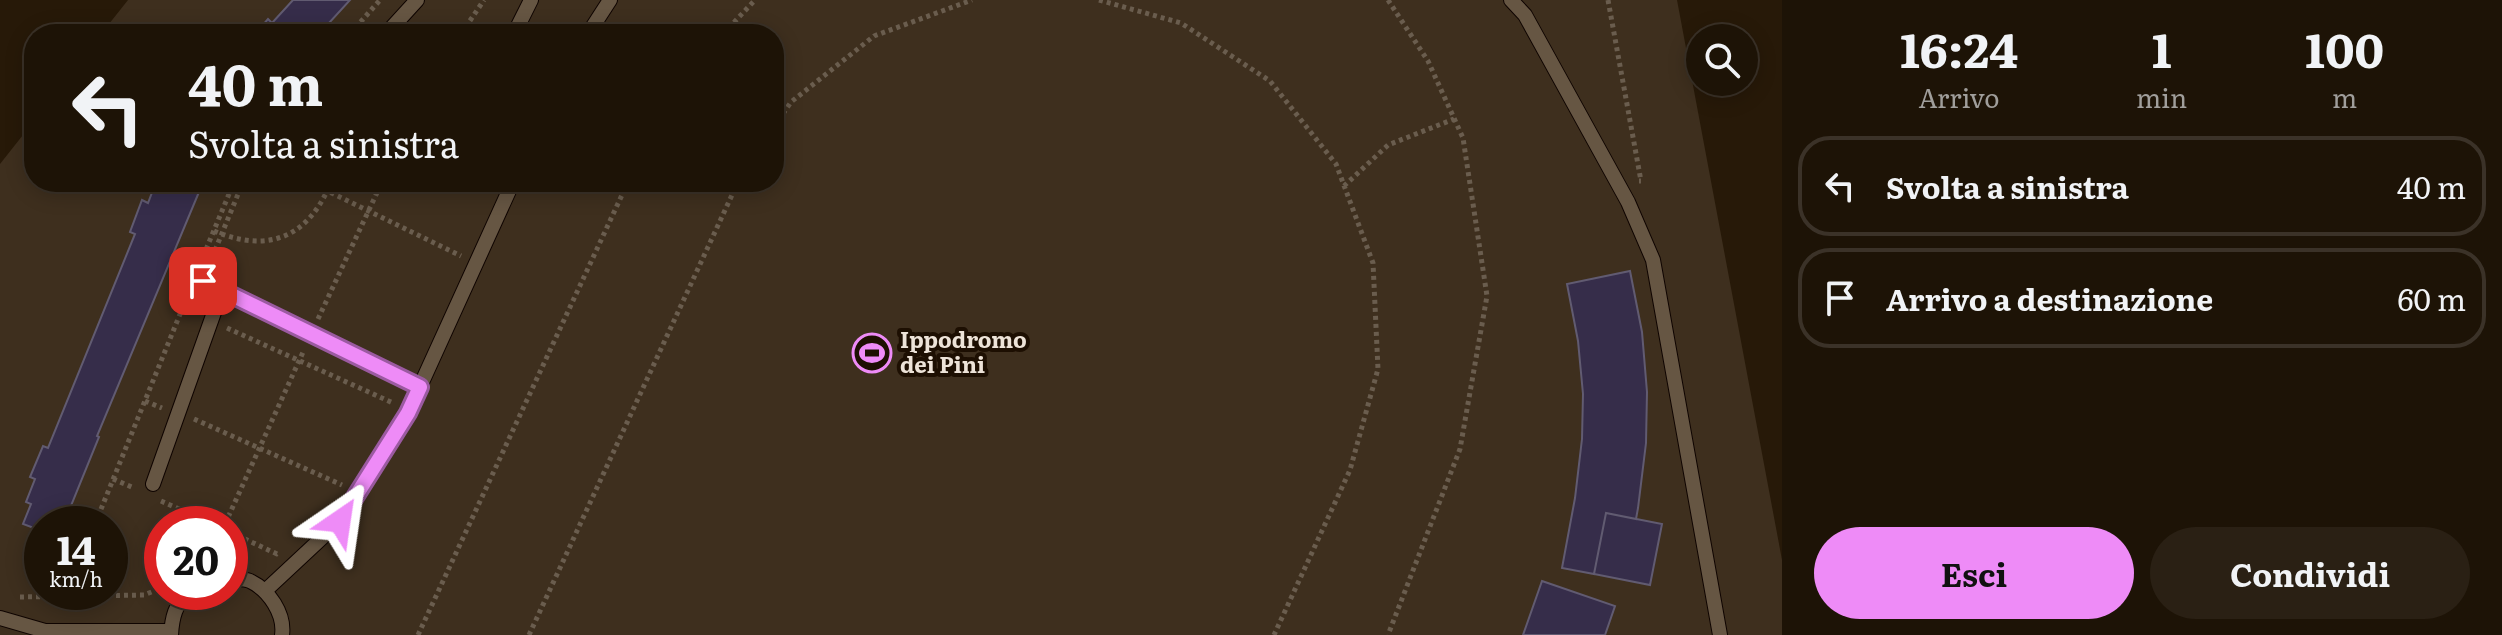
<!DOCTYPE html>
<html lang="it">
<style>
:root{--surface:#1d1306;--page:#2a2014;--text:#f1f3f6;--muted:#a09e9b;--line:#3b3228;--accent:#ee8bf7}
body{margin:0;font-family:Literata,serif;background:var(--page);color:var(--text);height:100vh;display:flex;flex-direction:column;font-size:30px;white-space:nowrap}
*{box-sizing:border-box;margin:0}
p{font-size:26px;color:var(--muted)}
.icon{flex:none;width:44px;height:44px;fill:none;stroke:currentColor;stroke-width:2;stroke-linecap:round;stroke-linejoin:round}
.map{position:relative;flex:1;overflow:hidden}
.drawer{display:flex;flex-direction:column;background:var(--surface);width:720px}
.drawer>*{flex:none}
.banner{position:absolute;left:24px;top:24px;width:760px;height:168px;border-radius:32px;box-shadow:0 4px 20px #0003,0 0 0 2px var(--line);background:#1d1306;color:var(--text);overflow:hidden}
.buttons{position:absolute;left:1686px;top:24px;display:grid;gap:16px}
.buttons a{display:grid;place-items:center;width:72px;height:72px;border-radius:50%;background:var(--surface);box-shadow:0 4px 20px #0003,0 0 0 2px var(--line);font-size:40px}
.speed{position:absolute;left:24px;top:506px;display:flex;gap:16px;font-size:40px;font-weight:700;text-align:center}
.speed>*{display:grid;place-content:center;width:104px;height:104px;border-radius:50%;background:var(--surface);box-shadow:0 4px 20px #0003,0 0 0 2px var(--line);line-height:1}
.speed small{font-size:20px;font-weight:400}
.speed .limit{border:12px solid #d22;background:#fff;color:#111}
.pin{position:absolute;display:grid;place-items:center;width:68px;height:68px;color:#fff;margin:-34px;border-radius:16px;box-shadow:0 4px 12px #0006}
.me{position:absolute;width:88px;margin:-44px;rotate:32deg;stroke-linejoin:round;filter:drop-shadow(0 0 6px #0008)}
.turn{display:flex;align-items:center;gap:28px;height:168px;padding:0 32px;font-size:36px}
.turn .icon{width:104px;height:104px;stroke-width:2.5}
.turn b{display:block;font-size:56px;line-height:68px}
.eta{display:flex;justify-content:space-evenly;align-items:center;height:136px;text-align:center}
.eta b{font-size:48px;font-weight:700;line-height:56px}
.action{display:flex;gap:16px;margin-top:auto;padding:16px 32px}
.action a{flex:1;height:92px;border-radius:48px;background:var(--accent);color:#111;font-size:32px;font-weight:700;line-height:92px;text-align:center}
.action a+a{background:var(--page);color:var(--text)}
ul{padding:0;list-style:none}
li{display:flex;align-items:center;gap:24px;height:100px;margin:0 16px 12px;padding:0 16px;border:4px solid var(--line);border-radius:32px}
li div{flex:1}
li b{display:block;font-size:30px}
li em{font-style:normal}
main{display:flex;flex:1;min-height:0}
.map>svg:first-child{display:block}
</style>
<main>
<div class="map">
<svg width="1782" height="635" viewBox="0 0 1782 635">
<rect width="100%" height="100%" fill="#271908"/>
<path fill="#3e2f1e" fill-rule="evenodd" d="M128,0H1677L1782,560V635H0V164L34,121V182H774V34H101ZM42,524H110V592H42ZM162,524H230V592H162Z"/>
<path fill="#362d4a" stroke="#615b71" stroke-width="2" d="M293,0H350L319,34H255L268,19L272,23Z
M156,182H200L196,191L199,192L97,436L99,437L66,518L70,520L68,524H42V531L23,524L31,504L26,502L35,479L30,477L43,446L48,448L135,234L130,232L142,200L148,203Z
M1630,271L1642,332L1647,392L1646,443L1638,508L1636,519L1606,513L1594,574L1562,568L1575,498L1582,439L1583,394L1578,341L1567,284Z
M1606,513L1662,524L1650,585L1594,574Z
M1542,581L1615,606L1605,635H1523Z"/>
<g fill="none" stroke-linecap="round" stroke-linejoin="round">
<g stroke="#0f0400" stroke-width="16">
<path id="lane" d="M1511,0L1525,15L1628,202L1653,260L1720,635
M386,34L417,0
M514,34L531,0
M588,34L610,0
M203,281L420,387
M153,484L222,290
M230,578C236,579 244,579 250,581C269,590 285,614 282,635
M265,591L340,521L408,413L513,182
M0,618L45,631H171
M171,635C172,618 175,604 189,592"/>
</g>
<path stroke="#6a5d4e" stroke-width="5" stroke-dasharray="4 4" stroke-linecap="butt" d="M1099,0L1181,23L1270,81L1336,164L1373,263L1378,369L1350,470L1274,635
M1388,0L1428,61L1463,138L1487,296L1460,449L1388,635
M1608,0L1641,181H1639
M350,34L380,0
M461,34L484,0
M723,34L755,0
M774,127L791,102L874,36L972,0
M309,182L461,256
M1344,186L1388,145L1454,119
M214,231C269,254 309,237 331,182
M200,264L234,182
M209,265L243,182
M318,319L382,182
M227,328L393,403
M145,401L162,408
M194,419L342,485
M113,479L134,488
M161,501L213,524
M95,524L189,292
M225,524L304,350
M230,532L277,554L280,552
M20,597L144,595L154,591L162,582
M418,635L628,182
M529,635L738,182"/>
<use href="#lane" stroke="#665643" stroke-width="14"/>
</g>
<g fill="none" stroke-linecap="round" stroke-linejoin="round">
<g stroke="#9b5aa1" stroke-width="20">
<path id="route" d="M203,281L420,387L408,413L340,521"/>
</g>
<use href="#route" stroke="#ee8bf7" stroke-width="14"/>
</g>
<defs>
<g id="stadium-ring" transform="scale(2)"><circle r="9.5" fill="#1d0f02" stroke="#ee8bf7" stroke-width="1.5"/><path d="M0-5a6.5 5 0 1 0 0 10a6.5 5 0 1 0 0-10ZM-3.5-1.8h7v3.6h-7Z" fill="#ee8bf7"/></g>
</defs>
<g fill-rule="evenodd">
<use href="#stadium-ring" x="872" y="353"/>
</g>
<g text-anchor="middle" stroke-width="8" stroke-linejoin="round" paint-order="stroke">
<g font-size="22" font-weight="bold" fill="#ede3d8" stroke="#1d0f02" text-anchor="start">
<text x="900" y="348">Ippodromo<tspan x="900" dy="25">dei Pini</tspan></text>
</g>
</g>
</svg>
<div class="buttons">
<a><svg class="icon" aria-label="search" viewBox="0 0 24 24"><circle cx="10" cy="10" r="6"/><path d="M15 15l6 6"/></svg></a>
</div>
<div class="speed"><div>14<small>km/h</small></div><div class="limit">20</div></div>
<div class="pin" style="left:203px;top:281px;background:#d93025"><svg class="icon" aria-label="arrive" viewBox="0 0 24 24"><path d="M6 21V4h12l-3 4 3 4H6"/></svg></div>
<svg class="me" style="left:340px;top:521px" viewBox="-20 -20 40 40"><path d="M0-17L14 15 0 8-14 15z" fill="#ee8bf7" stroke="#fff" stroke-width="4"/></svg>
<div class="banner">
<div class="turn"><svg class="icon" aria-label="left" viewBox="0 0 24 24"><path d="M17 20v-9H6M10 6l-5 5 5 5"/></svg><div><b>40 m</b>Svolta a sinistra</div></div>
</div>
</div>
<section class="drawer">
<div class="eta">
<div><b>16:24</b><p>Arrivo</p></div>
<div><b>1</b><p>min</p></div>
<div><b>100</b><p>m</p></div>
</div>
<ul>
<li><svg class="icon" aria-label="left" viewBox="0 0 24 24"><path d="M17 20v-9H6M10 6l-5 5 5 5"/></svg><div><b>Svolta a sinistra</b></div><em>40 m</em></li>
<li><svg class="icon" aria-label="arrive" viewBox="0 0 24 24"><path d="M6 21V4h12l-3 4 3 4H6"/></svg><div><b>Arrivo a destinazione</b></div><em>60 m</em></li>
</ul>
<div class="action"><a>Esci</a><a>Condividi</a></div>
</section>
</main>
